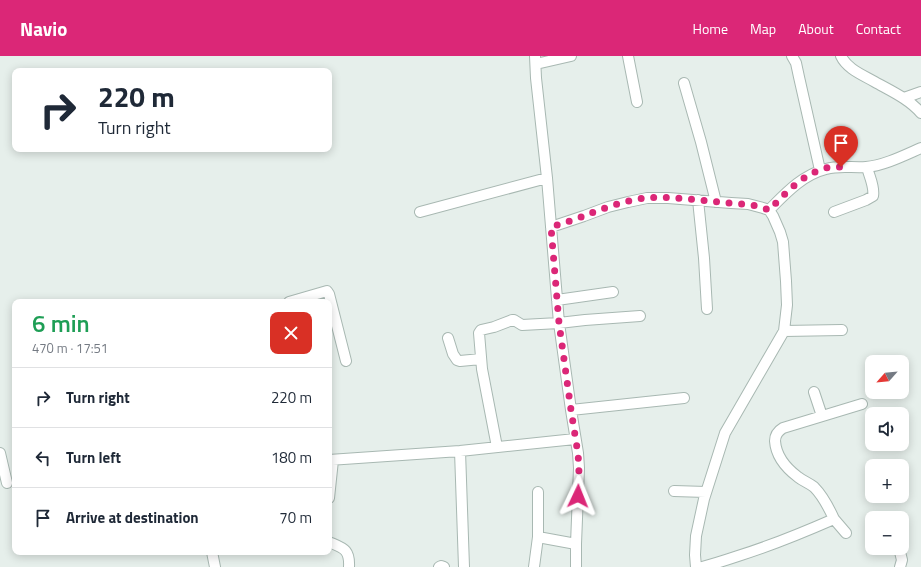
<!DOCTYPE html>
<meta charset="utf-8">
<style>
:root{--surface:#fff;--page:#f2f2f3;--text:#1f2937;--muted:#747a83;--line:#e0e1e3;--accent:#db2777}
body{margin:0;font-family:"Titillium Web",sans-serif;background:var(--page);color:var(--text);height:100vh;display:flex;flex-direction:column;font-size:15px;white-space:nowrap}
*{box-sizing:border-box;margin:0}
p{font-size:13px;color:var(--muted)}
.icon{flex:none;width:22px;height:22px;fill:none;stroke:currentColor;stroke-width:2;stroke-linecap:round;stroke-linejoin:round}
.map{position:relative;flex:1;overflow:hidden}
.drawer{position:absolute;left:12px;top:243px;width:320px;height:256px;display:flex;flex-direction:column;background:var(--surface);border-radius:8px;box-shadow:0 2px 10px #0003}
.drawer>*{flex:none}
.top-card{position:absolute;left:12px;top:12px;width:320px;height:84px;border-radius:8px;box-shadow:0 2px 10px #0003;background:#fff;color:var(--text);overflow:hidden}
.needle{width:26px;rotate:243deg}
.buttons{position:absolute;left:865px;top:299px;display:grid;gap:8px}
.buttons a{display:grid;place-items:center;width:44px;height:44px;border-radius:8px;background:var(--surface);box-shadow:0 2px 10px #0003;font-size:20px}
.pin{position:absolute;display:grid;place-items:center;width:34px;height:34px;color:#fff;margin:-41px -17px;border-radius:50% 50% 50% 0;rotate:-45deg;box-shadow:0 0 4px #0007}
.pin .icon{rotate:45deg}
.me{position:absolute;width:44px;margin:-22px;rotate:2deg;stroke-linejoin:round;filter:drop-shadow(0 0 3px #0008)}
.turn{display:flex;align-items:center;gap:14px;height:84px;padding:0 20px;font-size:18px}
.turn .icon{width:52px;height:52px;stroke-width:2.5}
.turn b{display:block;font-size:28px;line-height:34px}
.round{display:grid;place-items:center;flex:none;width:42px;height:42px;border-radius:8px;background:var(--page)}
.overview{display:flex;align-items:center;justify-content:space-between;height:68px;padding:0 20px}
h1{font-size:24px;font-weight:600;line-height:30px;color:#1e9e55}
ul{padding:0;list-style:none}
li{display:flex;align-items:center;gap:12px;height:60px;padding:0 20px;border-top:1px solid var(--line)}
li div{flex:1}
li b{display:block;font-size:15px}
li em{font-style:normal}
header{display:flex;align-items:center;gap:24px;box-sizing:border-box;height:56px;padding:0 20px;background:var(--accent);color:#fff}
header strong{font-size:19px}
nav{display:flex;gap:22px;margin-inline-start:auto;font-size:14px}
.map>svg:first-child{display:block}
</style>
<header>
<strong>Navio</strong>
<nav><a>Home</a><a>Map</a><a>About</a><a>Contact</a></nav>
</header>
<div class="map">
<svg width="921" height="511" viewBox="0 0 921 511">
<rect width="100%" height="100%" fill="#e6efeb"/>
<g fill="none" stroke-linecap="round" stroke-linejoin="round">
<g stroke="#a8b8b2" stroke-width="12">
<path id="minor" d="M535,0L536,22L547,122L559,267L571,354L578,397L579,412L576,488V511
M628,0L637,46
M792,0L796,7L799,21L820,114
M841,0C847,13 863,19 875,26C891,35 909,43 921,57
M536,8L571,0
M684,27L701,86L716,146
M904,42L921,36
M698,144L704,202L707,253
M769,154C785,138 802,119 826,113C839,109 852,112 866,111C883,110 905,99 921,92
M420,156L547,122
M834,156L866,144L873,140C875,131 869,120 867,111
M551,171L584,160L608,151L628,146L647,142H668L731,147L748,148L763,152L769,154L773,160L780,176L783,186L786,225L787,249L784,275L725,377L704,443L696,480L695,499L696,511
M557,244L613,236
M289,246L327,235L329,238L346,305
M784,275L842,274
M448,282L453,298L457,304L460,305L481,303
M814,336L822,360
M571,354L684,342
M497,391L482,313L479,277L481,274L494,271L512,264H514L522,269L559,267L585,264L640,260
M460,395L464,511
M0,397L7,427
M329,404L460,395L575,383
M674,435L706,436
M329,442L333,404
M834,463L846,477
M538,481L576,488
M329,486C343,492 350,493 349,511
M899,492L902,504L900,511
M212,496L215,511
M439,511L441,510L444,511
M534,511L538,481V436
M702,511C714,508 726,504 738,500C770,490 802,477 834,463C829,452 823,440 814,431C809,427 803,425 798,421C786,412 776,400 775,385C775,379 778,375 783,372L862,348"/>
</g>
<use href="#minor" stroke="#fff" stroke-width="10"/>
</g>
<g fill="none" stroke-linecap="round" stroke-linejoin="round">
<path stroke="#db2777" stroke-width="7" stroke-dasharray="0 12.6" d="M578,440L579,412L578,398L571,354L559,267L551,171C563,167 575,164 586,159C606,152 627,143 648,142C671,140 695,144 718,146C735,148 753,147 769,154C785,138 802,118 826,112C831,111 836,111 841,111"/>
</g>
</svg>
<div class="buttons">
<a><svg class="needle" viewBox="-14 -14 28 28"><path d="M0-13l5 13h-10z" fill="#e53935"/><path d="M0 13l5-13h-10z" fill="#747a83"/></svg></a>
<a><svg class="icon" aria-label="sound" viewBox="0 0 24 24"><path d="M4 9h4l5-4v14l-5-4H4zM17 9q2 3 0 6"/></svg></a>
<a>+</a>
<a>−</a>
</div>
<div class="pin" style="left:841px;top:111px;background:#d93025"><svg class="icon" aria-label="arrive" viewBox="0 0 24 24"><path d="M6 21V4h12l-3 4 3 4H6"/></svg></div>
<svg class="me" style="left:578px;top:440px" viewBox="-20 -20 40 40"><path d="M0-17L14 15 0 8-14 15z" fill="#db2777" stroke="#fff" stroke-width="4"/></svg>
<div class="top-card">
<div class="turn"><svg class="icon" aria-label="right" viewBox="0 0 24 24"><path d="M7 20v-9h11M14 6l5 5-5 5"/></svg><div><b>220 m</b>Turn right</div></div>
</div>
<section class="drawer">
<div class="overview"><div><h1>6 min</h1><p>470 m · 17:51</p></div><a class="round" style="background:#d93025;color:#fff"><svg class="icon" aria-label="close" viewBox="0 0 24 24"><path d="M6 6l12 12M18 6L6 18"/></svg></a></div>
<ul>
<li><svg class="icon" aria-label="right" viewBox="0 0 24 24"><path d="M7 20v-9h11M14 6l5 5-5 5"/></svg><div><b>Turn right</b></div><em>220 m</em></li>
<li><svg class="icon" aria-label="left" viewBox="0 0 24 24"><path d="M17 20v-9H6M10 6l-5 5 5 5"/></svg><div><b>Turn left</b></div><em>180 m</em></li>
<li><svg class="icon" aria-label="arrive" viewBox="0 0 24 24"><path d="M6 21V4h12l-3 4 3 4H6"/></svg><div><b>Arrive at destination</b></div><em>70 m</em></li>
</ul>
</section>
</div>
